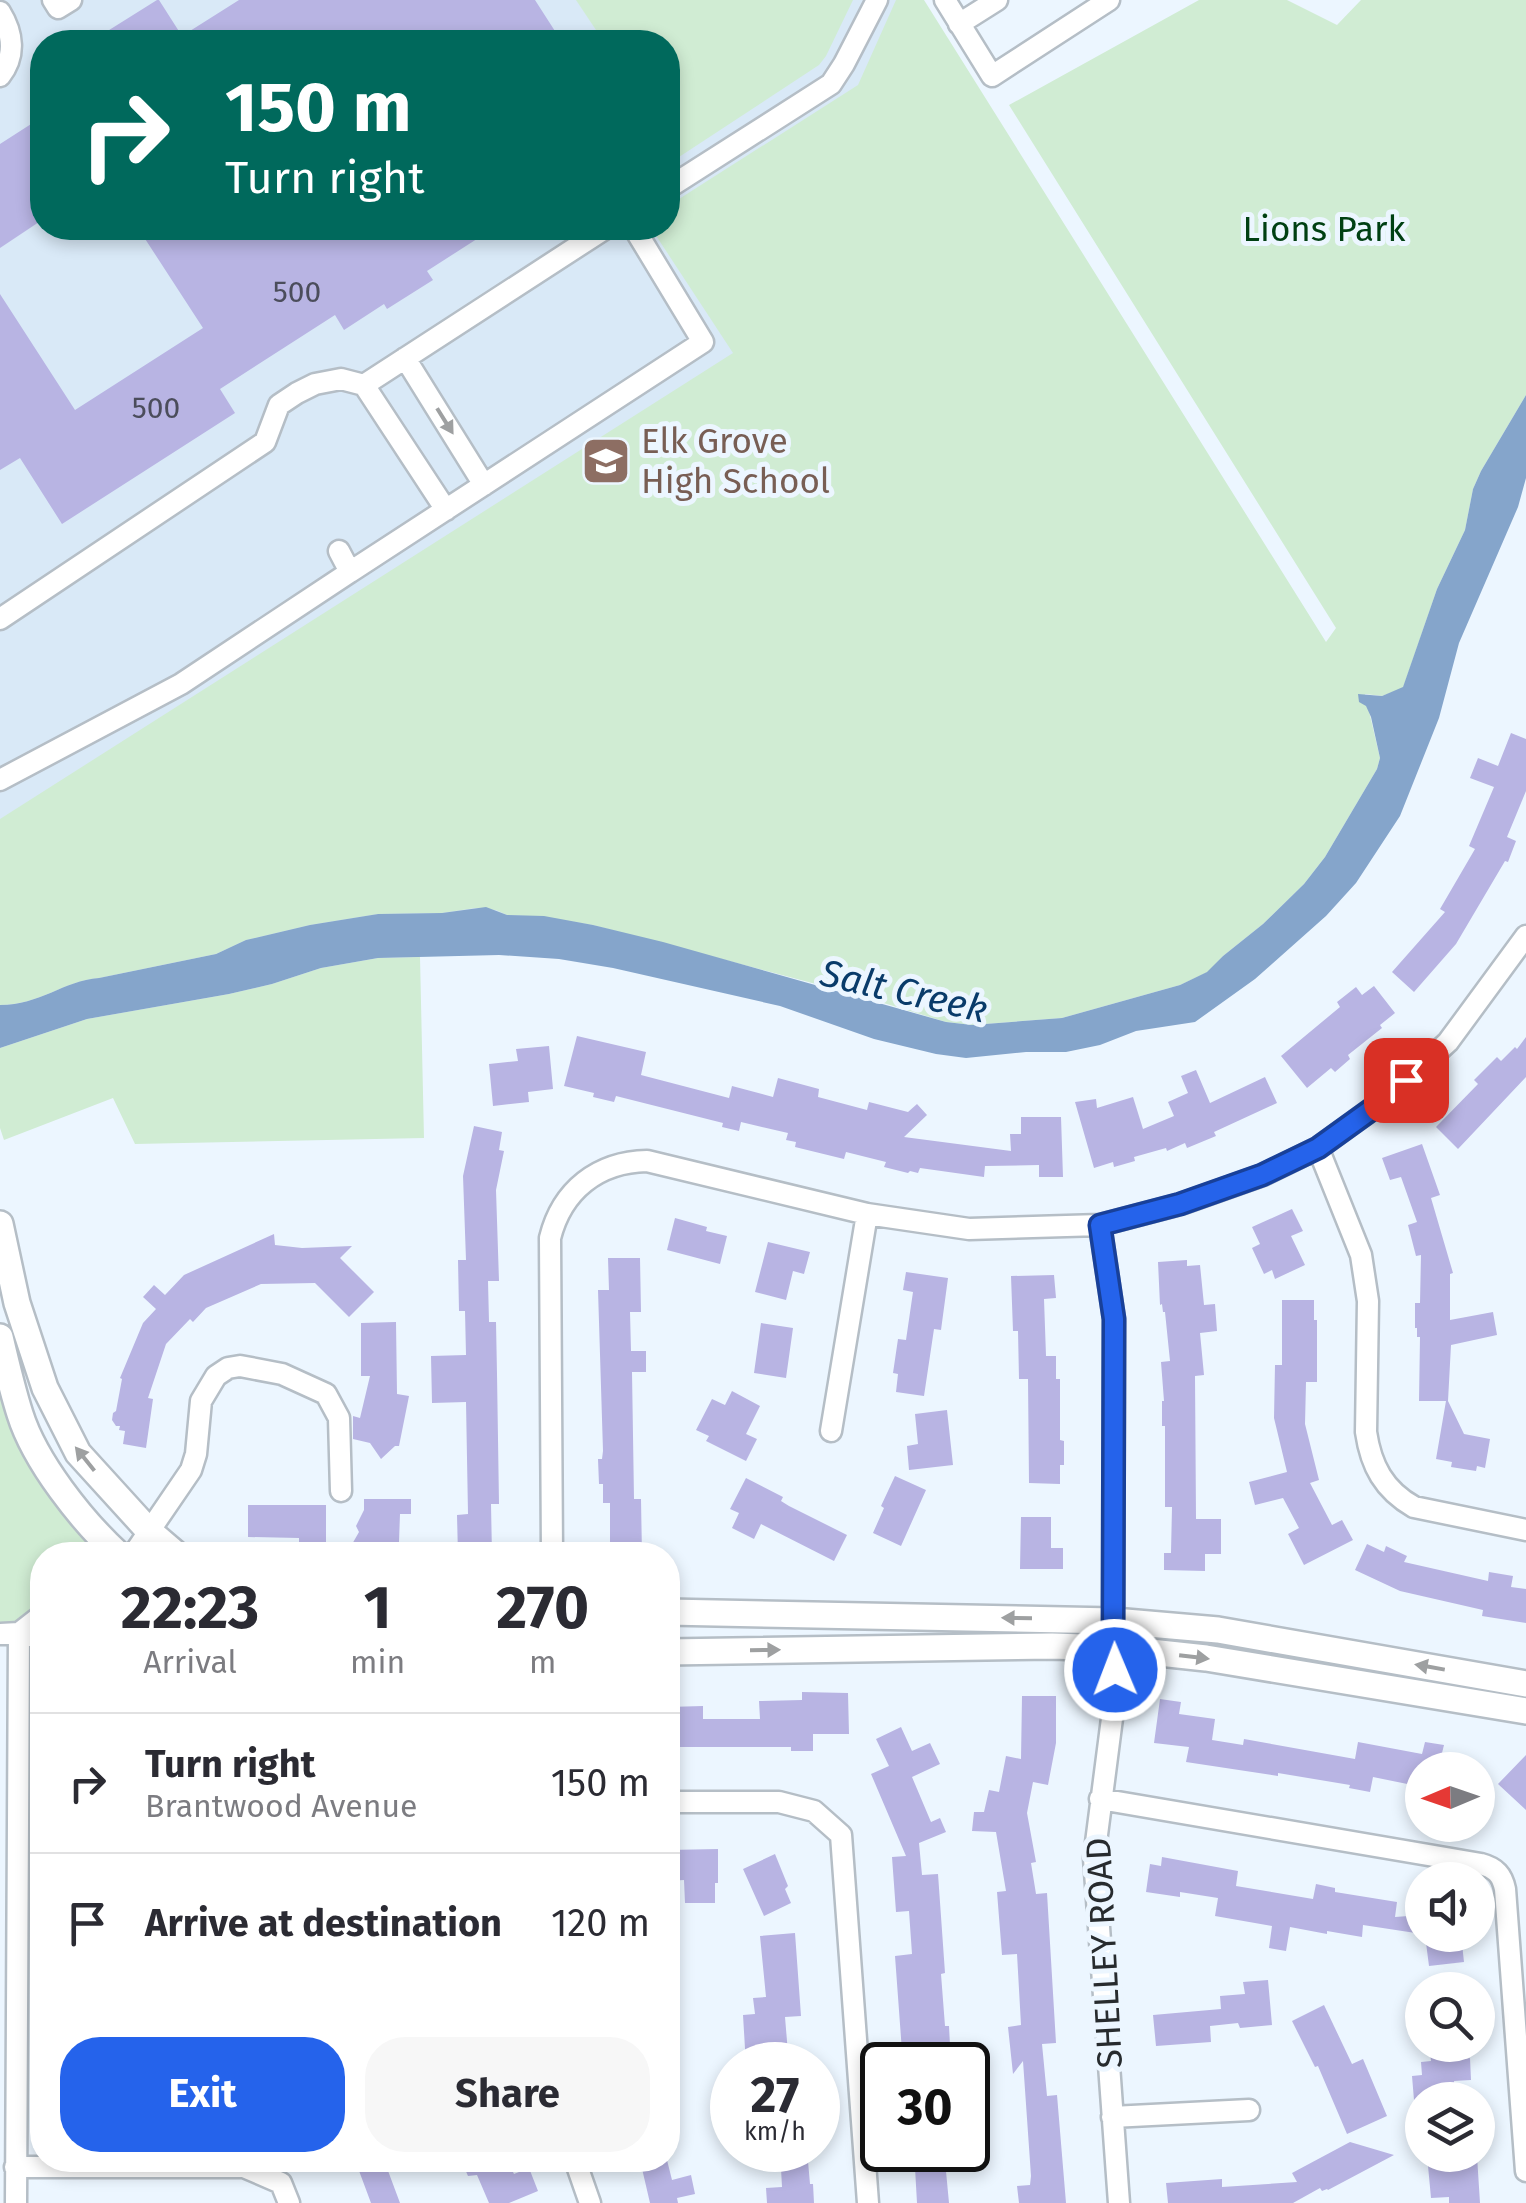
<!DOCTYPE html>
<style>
:root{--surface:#fff;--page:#f7f7f7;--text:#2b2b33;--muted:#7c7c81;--line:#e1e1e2;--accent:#2563eb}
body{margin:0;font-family:"Fira Sans",sans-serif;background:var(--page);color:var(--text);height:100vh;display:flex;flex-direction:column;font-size:38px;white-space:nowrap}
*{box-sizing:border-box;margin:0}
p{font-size:32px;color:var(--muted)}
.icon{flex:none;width:55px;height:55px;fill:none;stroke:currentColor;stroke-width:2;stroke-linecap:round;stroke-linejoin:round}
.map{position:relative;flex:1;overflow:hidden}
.side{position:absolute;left:30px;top:1542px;width:650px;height:630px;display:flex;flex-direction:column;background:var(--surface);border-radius:40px;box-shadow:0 5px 15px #0003}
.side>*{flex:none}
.banner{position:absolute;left:30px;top:30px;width:650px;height:210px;border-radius:40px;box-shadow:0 5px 15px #0003;background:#00695c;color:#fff;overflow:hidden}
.needle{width:65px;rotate:268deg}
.buttons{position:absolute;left:1405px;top:1752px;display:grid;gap:20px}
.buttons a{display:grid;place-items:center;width:90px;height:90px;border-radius:50%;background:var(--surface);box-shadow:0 5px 15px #0003;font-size:50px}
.speed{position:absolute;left:710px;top:2042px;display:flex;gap:20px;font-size:50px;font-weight:700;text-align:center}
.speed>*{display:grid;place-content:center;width:130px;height:130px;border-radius:50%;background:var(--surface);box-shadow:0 5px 15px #0003;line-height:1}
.speed small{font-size:25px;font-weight:400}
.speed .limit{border:5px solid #111;border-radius:15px;background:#fff;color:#111}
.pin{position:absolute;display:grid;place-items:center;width:85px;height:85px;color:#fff;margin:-42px;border-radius:20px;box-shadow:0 5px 15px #0006}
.me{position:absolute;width:110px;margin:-55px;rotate:359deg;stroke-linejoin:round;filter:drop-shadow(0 0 8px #0008)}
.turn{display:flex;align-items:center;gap:35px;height:210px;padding:0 30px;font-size:45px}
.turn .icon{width:130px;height:130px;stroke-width:2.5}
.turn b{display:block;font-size:70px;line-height:85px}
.eta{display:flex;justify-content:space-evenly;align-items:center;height:170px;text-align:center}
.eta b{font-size:60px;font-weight:700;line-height:70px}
.action{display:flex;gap:20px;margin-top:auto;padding:20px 30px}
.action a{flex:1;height:115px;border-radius:40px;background:var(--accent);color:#fff;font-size:40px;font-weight:700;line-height:115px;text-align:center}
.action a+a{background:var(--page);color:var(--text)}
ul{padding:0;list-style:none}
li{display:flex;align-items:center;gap:30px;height:140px;padding:0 30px;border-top:2px solid var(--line)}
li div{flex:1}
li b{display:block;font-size:38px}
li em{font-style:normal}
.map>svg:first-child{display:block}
</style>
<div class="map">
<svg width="1526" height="2203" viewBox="0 0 1526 2203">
<rect width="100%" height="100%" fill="#ecf6ff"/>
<path fill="#d9e9f7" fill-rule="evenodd" d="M0,0H924L854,994L663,942L378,914L99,978L0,1005ZM42,42H668V228H42Z"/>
<path fill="#d0ecd3" d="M576,0H853L826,56L819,65L679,157L668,140V42H604Z
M896,0H924L1326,642L1336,628L1009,105L1199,0H1287L1337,25L1361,0H1526V395L1481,471L1473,489L1465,530L1437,589L1403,688L1382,696L1365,694L1380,758L1377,769L1325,857L1304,884L1263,924L1223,956L1208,972L1180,985L1062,1018L972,1025L946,1022L854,994L593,925L544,917L507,915L496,910L475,908L442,913L378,914L310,925L246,940L216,954L99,978C63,981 40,1005 0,1005V819L733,353L651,228H668V206L858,85Z
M420,957L424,1138L135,1144L113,1098L4,1140L0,1128V1048L87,1019L229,994L272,984L321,968L378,958Z
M0,1346L21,1418L120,1555H42V1618L0,1634Z"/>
<path fill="#85a5cb" d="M1526,395V478L1518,507L1459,643L1439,718L1400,816L1356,883L1326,916L1255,979L1195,1022L1136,1031L1100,1045L1066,1052H1026L966,1058L936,1054L874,1039L780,1006L613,968L559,959L499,955L378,958L321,968L272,984L229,994L87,1019L0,1048V1005C40,1005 63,981 99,978L216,954L246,940L310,925L378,914L442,913L486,907L507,915L544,916L593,925L663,942L946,1022L972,1025L1062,1018L1180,985L1207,972L1223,956L1263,924L1304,884L1325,857L1377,769L1380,758L1371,717L1366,706L1359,702L1358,694L1382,696L1403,687L1437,589L1465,530L1473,489L1481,471Z"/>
<path fill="#b8b4e3" d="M157,0H159L182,36L239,0H535L562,42H90Z
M42,117V220L0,248V144Z
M138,228H494L427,271L433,280L387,309L384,304L344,330L335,315L220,389L235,413L62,524L20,458L0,470V294L75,410L203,328Z
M1511,733L1526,739V791L1507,837L1516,841L1508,862L1505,861L1456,944L1414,992L1392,972L1445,912L1440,909L1475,849L1469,846L1494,787L1470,778L1478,758L1498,766Z
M1374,986L1395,1013L1380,1025L1382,1028L1348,1055L1350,1059L1335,1072L1331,1068L1307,1088L1281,1056L1340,1007L1337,1002L1356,987L1362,995Z
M577,1036L646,1052L641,1075L729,1098L732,1086L773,1097L778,1078L819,1089L818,1097L867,1110L869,1102L908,1112L917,1104L927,1115L904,1137L1011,1151L1010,1134H1021V1117H1061L1063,1177H1039V1165L985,1166L984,1177L920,1168L918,1173L910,1171L908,1173L884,1167L886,1162L846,1152L844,1159L795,1147L796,1142L786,1140L788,1133L741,1122L739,1131L722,1127L723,1123L616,1096L614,1102L593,1097L594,1093L564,1086Z
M1526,1037V1077L1458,1149L1436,1127L1478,1084L1474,1080L1497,1057L1501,1061L1515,1047L1517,1049Z
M549,1046L553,1089L528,1092L529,1102L493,1106L489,1064L518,1061L516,1049Z
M1196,1070L1210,1103L1265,1077L1277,1103L1214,1132L1216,1136L1187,1148L1185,1143L1167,1151L1166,1148L1134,1157L1135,1161L1114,1167L1113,1162L1094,1168L1075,1102L1096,1099L1097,1108L1133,1097L1143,1129L1174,1116L1168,1102L1188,1093L1181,1076Z
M474,1126L502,1132L499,1150L504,1151L496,1190L499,1281H488L489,1322H496L497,1374L499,1504H491L492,1555H458L457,1515L468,1514L466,1402L432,1403L431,1356L466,1355L465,1311H459L458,1260H466L463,1176Z
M1422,1144L1440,1195L1431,1198L1453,1273L1450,1274V1320L1493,1312L1497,1335L1451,1345L1448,1401L1464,1434L1490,1439L1485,1468L1477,1466L1476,1471L1451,1467L1452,1462L1436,1459L1446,1401H1419L1420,1337H1417V1328H1415V1303H1420L1421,1255L1416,1256L1408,1225L1417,1222L1401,1177L1390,1180L1382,1158Z
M1292,1209L1303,1231L1291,1236L1305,1265L1275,1279L1272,1270L1264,1274L1252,1248L1260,1244L1252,1227Z
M675,1218L707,1227L706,1231L727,1236L720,1264L667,1250Z
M274,1234L275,1245L302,1248L352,1246L340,1258L374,1292L349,1317L315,1283L261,1284L206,1308L193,1322L190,1319L166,1344L148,1398L153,1399L146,1448L123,1444L125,1431L119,1430L120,1426H116L112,1420L113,1413L116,1411L122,1379L120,1378L143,1323L156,1309L143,1297L154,1285L165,1295L184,1275Z
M768,1242L810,1252L804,1274L793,1271L786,1300L755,1292Z
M608,1258H640L641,1312H630L631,1351H646V1372H632L634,1499H641L642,1555H610V1503H603V1484H599L598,1459H602L603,1451L598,1290H609Z
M1187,1260V1266L1200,1265L1204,1305L1215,1304L1217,1331L1200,1333L1204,1375L1195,1376L1196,1519H1221V1554H1205V1571L1164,1570V1553H1171L1172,1507H1165V1426H1162V1401H1164L1161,1362L1170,1361L1165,1312H1163L1162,1304L1160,1305L1158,1262Z
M906,1272L948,1278L941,1330L934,1329L924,1396L896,1392L898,1374L893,1373L898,1339L906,1340L913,1292L903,1290Z
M1054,1275L1056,1298L1044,1299L1046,1356H1056V1379H1060V1440L1064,1441V1465H1060V1484L1029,1483L1028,1379H1019L1018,1331H1013L1011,1276Z
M1282,1300H1314V1320H1317V1382H1306L1305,1424L1319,1480L1310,1483L1332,1525L1342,1520L1353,1540L1304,1565L1288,1534L1299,1528L1283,1498L1255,1505L1249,1482L1287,1472L1274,1418L1275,1365H1282Z
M396,1322L397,1394L409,1396L399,1446H395L381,1459L370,1443L353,1439V1416L360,1418L370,1376H361V1323Z
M761,1323L793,1328L786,1378L754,1373Z
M732,1391L760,1406L746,1434L757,1439L746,1461L706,1441L709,1436L696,1430L712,1399L725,1405Z
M947,1410L953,1465L909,1470L907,1446L918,1444L915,1414Z
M895,1476L926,1490L901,1546L873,1533L884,1508L881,1506Z
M746,1478L783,1497L781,1501L789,1506L847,1535L834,1561L761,1524L754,1539L732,1528L739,1513L730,1509Z
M364,1499H411V1514H400L399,1542H386L378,1555H365L351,1546L359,1532L356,1526L364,1510Z
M248,1505H326V1543H299V1538L248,1537Z
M1021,1517H1051V1548H1063V1569H1020Z
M1367,1544L1384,1552L1386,1546L1407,1556L1404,1562L1488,1581L1489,1572L1513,1576L1511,1587L1526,1589V1623L1482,1616L1483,1610L1400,1591L1355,1570Z
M802,1692L848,1693L849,1734H813V1751H791V1747H668V1707L703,1706V1719H760L759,1701L802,1700Z
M1022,1696H1056V1743L1048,1785L1033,1782L1027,1813L1036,1862L1031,1863L1036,1894L1047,1893L1056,2043L1042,2044L1047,2096L1057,2095L1066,2203H1019L1017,2186L1030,2185L1031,2176L1023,2061L1013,2074L1008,2027L1021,2025L1017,1954L1002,1955L997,1892L1006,1891L996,1832L972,1831L974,1812H984L989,1790L999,1792L1006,1756L1021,1759Z
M1160,1699L1181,1702L1179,1714L1215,1719L1212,1740L1243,1745L1244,1739L1355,1759L1358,1742L1422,1754L1425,1742L1444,1745L1441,1757L1466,1762L1465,1770H1422V1787L1373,1777L1370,1792L1349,1788L1350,1785L1278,1773V1776L1186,1762L1189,1747L1154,1743Z
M901,1727L912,1751L930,1743L940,1764L912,1777L931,1822L940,1818L946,1832L919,1843L922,1875L938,1874L945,1973L941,1974L945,2026H949L951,2065H903L895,1956L912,1954L909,1911L896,1912L892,1857L906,1856L871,1774L889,1766L876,1739Z
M1526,1755V1810L1498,1784Z
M718,1849V1883H715V1903H685L684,1880L668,1881V1850Z
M775,1854L788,1886L785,1889L791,1903L764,1916L743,1869Z
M1162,1857L1238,1871L1236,1886L1313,1899L1316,1884L1335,1888V1892L1397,1902L1395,1917L1422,1915V1934L1363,1925L1362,1937L1327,1931V1934L1290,1927L1286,1951L1269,1948L1272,1926L1215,1916L1218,1898L1180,1892V1897L1146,1892L1150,1864L1161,1866Z
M795,1933L801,2016L785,2017L789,2065H746L743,2015L755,2014L753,1998L766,1997L760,1936Z
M1425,1935H1461L1464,1962L1429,1966Z
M1268,1980L1272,2025L1240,2028L1238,2023L1210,2026L1211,2042L1156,2046L1153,2015L1221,2009L1220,1996L1245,1994L1243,1982Z
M1324,2005L1352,2064L1363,2059L1387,2116L1347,2134L1318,2066L1315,2067L1292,2021Z
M1429,2045H1464L1465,2059L1470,2058L1471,2080L1454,2081L1456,2100H1414L1412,2076L1422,2075L1421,2062L1431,2061Z
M1350,2142L1394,2155L1328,2190L1327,2189L1322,2191L1320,2188L1293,2203H1168L1166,2183L1222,2179V2187L1297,2182L1292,2173Z
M780,2150H807L810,2184H813L814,2203H767L766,2188L782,2187Z
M914,2150H944L949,2203H917Z
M1427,2155H1460V2157L1477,2156L1480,2203H1449V2197L1431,2198Z
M355,2160H384L400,2203H371Z
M461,2160H518L519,2172H513L514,2174L529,2168L538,2191L509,2203H489L477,2175L468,2176Z
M640,2160H667L672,2180L691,2175L695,2194L677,2198L678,2203H650Z"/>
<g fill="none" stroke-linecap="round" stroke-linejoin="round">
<g stroke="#b5bec6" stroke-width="25">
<path id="minor" d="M53,0L58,8L71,0
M945,0L992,76L1109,0
M0,12C13,33 16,56 0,76
M959,24L997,0
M668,188L831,84L844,64L877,0
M405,358L484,485
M364,385L446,510
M350,572L703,342L634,228
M0,619L265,442L279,405L297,393L315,384L341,379L364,385L606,228
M0,780L181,684L350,572L339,551
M1318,1148L1361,1255L1368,1301L1366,1432C1371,1466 1384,1490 1414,1507L1526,1530
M1100,1225L1114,1319L1113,1648L1115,1670L1114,1703L1094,1858L1119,2203
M831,1431L867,1214
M133,1555L191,1470L196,1454L201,1401L216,1376L228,1368L240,1366L282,1374L326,1394L339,1418L341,1491
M552,1555L550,1238C562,1190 598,1162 647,1161L867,1214L969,1229L1100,1225L1181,1204L1263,1175L1318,1148L1386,1099L1448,1042L1526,936
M19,1633L42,1615
M0,1634L19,1633L42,1638
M1100,1799L1481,1864C1496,1868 1502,1875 1505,1889L1526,2171
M668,1802H779L814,1811L841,1835L868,2203
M1112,2117L1249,2110
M575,2160L590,2203
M15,2167H244L281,2183L289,2203
M16,2203L19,1633"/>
</g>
<g stroke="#b5bec6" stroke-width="30">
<path id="major" d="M0,1224L17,1303L45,1388L78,1453L149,1531L177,1555
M0,1337C6,1363 12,1389 20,1414C35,1462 82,1521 119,1555
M668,1612L1114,1621L1218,1630L1526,1684
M668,1652L1052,1646L1113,1648L1206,1658L1526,1711"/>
</g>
<use href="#minor" stroke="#fff" stroke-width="20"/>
<use href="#major" stroke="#fff" stroke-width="25"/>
</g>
<defs><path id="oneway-solid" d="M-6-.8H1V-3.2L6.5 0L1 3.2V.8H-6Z" transform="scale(2.5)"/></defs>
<g fill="#9ea0a1">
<use href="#oneway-solid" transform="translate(445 421) rotate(58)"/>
<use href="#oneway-solid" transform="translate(85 1459) rotate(-129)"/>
<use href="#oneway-solid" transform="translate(1017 1618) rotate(-179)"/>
<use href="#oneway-solid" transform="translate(765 1650) rotate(-1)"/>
<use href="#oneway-solid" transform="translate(1194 1657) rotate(7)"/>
<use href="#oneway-solid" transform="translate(1430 1667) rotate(-170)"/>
</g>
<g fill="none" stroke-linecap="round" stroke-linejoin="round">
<g stroke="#184099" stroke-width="25">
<path id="route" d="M1115,1670L1113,1648L1114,1319L1100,1225L1180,1204L1262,1175L1318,1148L1386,1099L1406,1080"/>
</g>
<use href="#route" stroke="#2563eb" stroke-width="18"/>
</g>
<defs>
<g id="school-square" transform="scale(2.5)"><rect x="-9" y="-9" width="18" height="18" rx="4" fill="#8d6e63" stroke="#ecf6ff"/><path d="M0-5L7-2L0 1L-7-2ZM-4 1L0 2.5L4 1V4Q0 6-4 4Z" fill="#fff"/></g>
</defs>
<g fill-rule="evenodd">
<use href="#school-square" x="606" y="461"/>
</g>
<g text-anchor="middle" stroke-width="10" stroke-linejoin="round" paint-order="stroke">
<g font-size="30" fill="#4b4d5b">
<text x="297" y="302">500</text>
<text x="156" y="418">500</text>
</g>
<g font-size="35" fill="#004013" stroke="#ecf6ff">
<text x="1324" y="241">Lions Park</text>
</g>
<g font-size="35" fill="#785e54" stroke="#ecf6ff" text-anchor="start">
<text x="641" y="453">Elk Grove<tspan x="641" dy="40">High School</tspan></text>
</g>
<g font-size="35" fill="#272b2e" stroke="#ecf6ff">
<text transform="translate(1104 1953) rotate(-93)" y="12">SHELLEY ROAD</text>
</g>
<g font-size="38" font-style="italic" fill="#093b6a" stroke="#ecf6ff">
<text transform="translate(904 991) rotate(13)" y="13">Salt Creek</text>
</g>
</g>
</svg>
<div class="buttons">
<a><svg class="needle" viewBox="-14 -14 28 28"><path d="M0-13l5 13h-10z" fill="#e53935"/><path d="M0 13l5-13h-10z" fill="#7c7c81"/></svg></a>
<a><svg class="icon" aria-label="sound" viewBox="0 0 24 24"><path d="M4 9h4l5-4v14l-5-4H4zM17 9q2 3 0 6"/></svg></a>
<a><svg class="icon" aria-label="search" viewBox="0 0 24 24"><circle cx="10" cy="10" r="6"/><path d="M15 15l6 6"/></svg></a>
<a><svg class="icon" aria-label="layers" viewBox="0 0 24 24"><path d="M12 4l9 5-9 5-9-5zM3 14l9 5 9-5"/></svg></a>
</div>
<div class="speed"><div>27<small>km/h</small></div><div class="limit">30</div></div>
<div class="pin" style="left:1406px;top:1080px;background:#d93025"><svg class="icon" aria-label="arrive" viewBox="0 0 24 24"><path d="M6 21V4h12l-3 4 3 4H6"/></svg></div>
<svg class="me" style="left:1115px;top:1670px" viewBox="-20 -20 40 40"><circle r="17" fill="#2563eb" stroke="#fff" stroke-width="3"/><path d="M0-11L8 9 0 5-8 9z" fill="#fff"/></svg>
<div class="banner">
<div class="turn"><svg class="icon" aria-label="right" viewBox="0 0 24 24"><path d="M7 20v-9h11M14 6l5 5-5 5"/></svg><div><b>150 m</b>Turn right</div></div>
</div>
<section class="side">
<div class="eta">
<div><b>22:23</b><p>Arrival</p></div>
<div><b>1</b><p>min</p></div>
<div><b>270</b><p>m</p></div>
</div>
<ul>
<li><svg class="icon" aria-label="right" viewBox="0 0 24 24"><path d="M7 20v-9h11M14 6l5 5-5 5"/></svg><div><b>Turn right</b><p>Brantwood Avenue</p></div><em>150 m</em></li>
<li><svg class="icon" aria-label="arrive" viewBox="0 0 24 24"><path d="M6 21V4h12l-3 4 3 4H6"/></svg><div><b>Arrive at destination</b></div><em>120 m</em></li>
</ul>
<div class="action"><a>Exit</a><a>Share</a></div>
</section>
</div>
